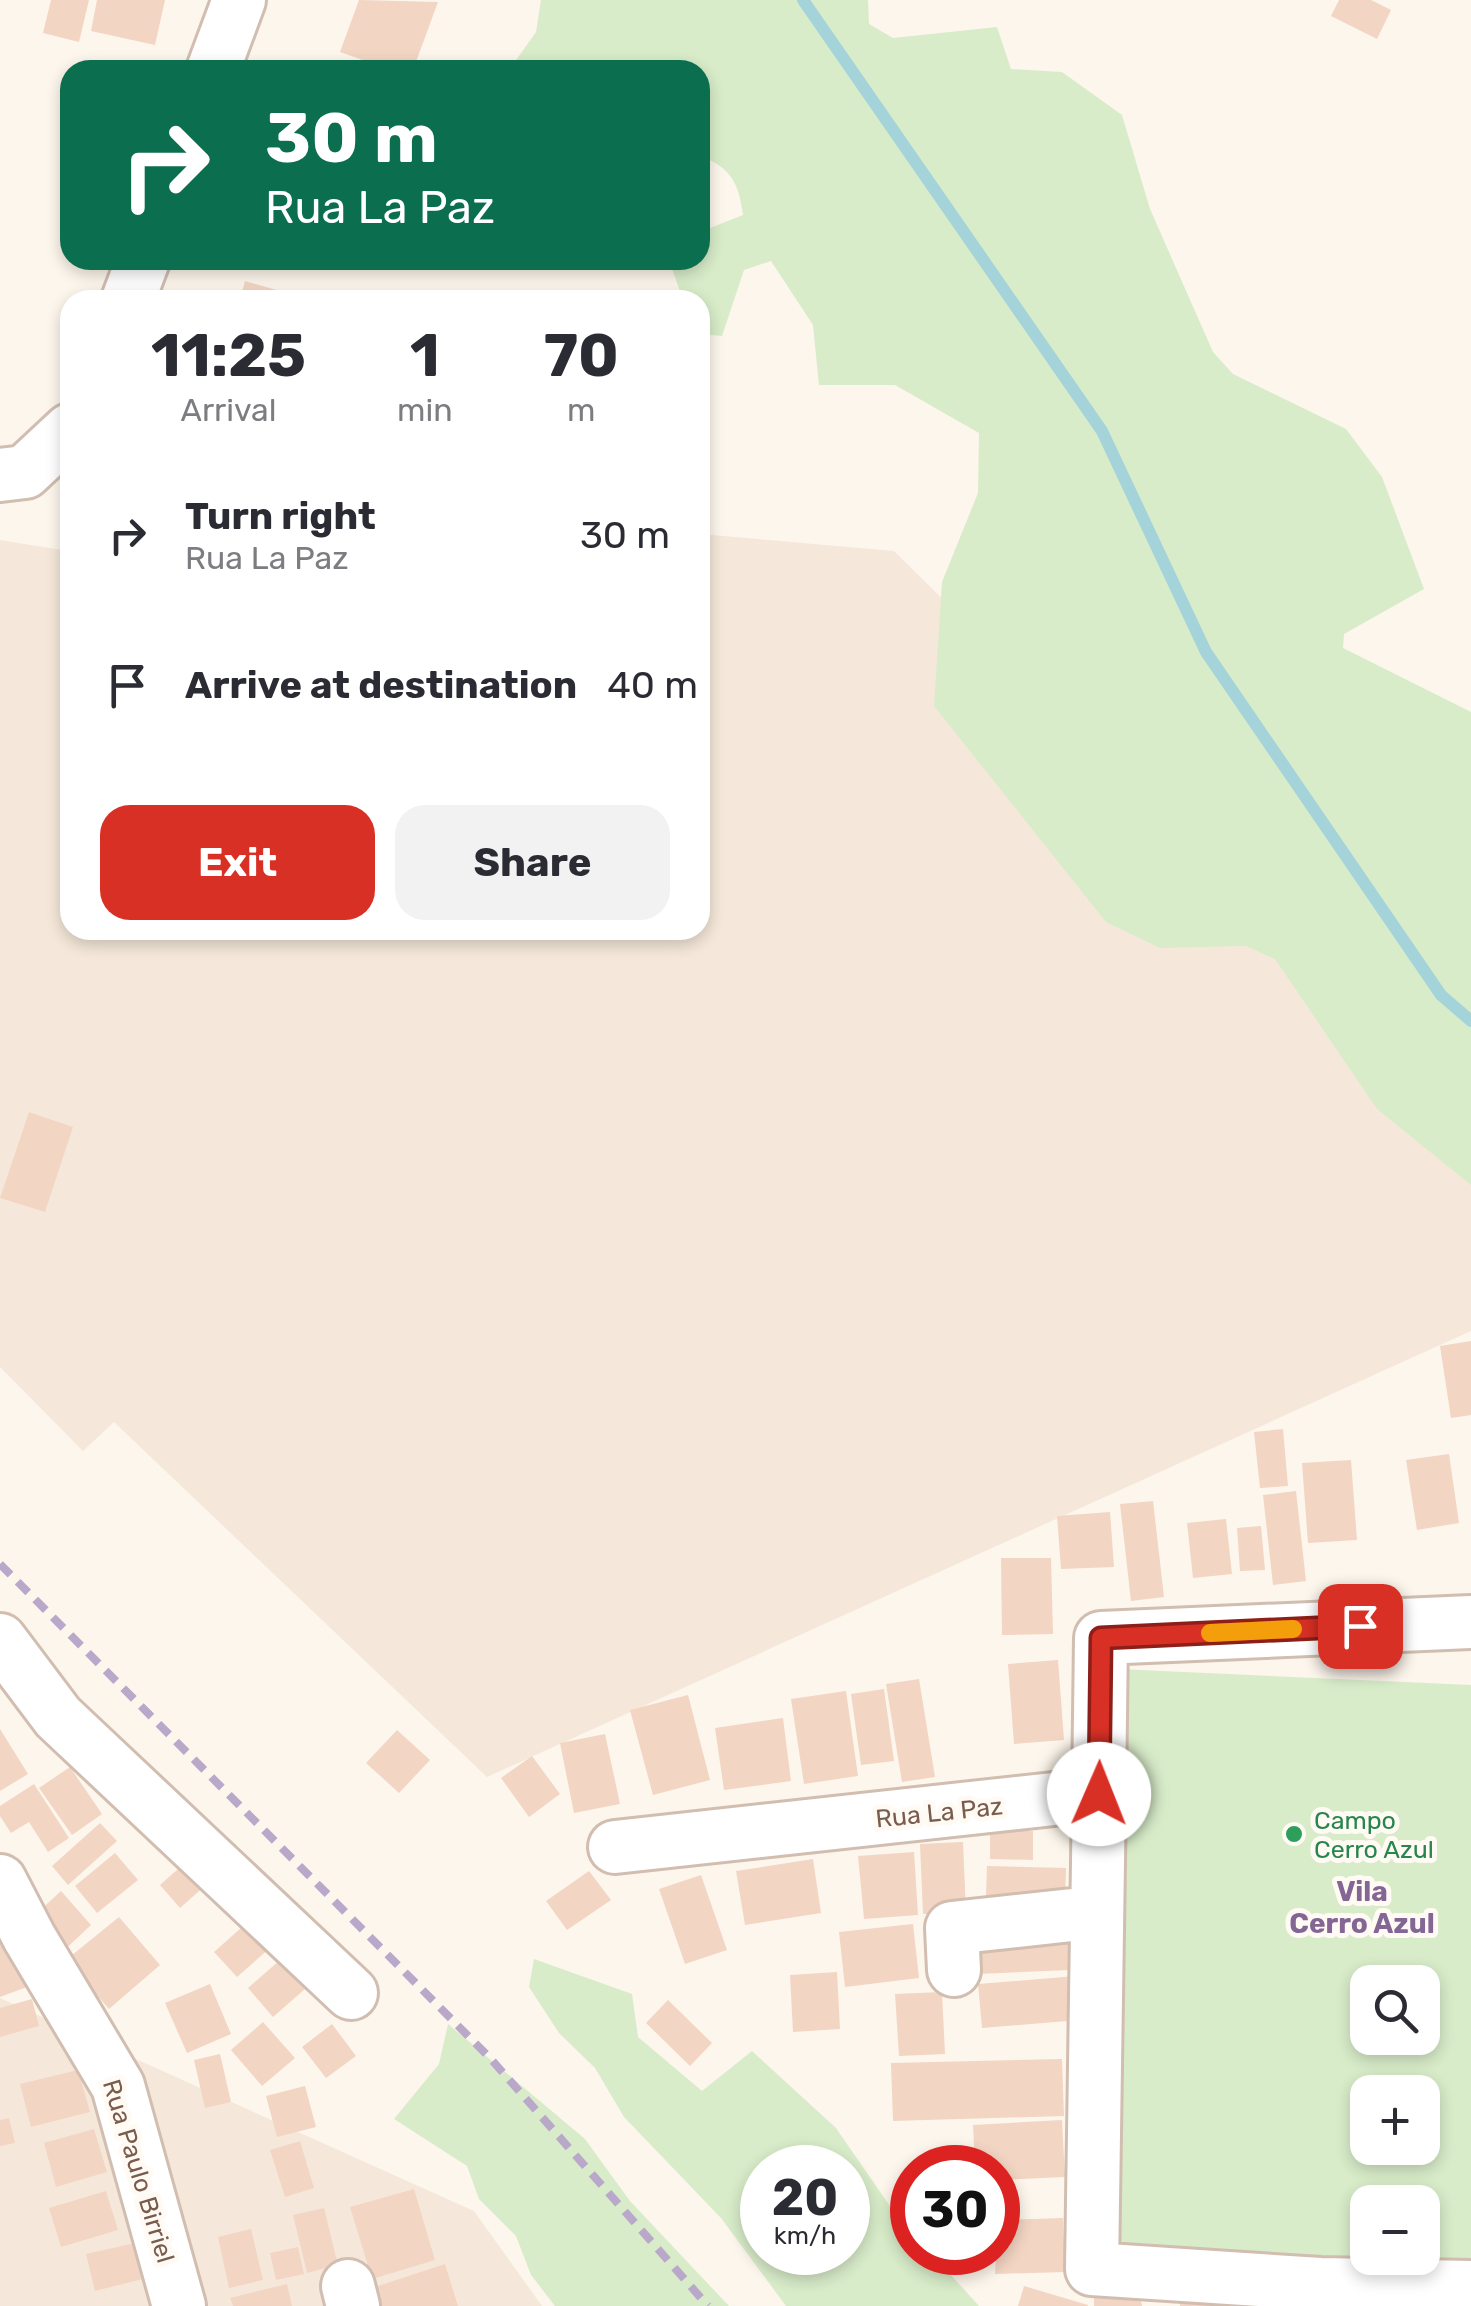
<!DOCTYPE html>
<meta charset="utf-8">
<style>
:root{--surface:#fff;--page:#f2f2f3;--text:#2b2b33;--muted:#7c7c81;--accent:#d93025}
body{margin:0;font-family:Rubik,sans-serif;background:var(--page);color:var(--text);height:100vh;display:flex;flex-direction:column;font-size:38px;white-space:nowrap}
*{box-sizing:border-box;margin:0}
p{font-size:32px;color:var(--muted)}
.icon{flex:none;width:55px;height:55px;fill:none;stroke:currentColor;stroke-width:2;stroke-linecap:round;stroke-linejoin:round}
.map{position:relative;flex:1;overflow:hidden}
.drawer{position:absolute;left:60px;top:290px;width:650px;height:650px;display:flex;flex-direction:column;background:var(--surface);border-radius:30px;box-shadow:0 5px 15px #0003}
.drawer>*{flex:none}
.top-card{position:absolute;left:60px;top:60px;width:650px;height:210px;border-radius:30px;box-shadow:0 5px 15px #0003;background:#0b6e4f;color:#fff;overflow:hidden}
.buttons{position:absolute;left:1350px;top:1965px;display:grid;gap:20px}
.buttons a{display:grid;place-items:center;width:90px;height:90px;border-radius:20px;background:var(--surface);box-shadow:0 5px 15px #0003;font-size:50px}
.speed{position:absolute;left:740px;top:2145px;display:flex;gap:20px;font-size:50px;font-weight:700;text-align:center}
.speed>*{display:grid;place-content:center;width:130px;height:130px;border-radius:50%;background:var(--surface);box-shadow:0 5px 15px #0003;line-height:1}
.speed small{font-size:25px;font-weight:400}
.speed .limit{border:15px solid #d22;background:#fff;color:#111}
.pin{position:absolute;display:grid;place-items:center;width:85px;height:85px;color:#fff;margin:-42px;border-radius:20px;box-shadow:0 5px 15px #0006}
.me{position:absolute;width:110px;margin:-55px;rotate:1deg;stroke-linejoin:round;filter:drop-shadow(0 0 8px #0008)}
.turn{display:flex;align-items:center;gap:35px;height:210px;padding:0 40px;font-size:45px}
.turn .icon{width:130px;height:130px;stroke-width:2.5}
.turn b{display:block;font-size:70px;line-height:85px}
.eta{display:flex;justify-content:space-evenly;align-items:center;height:170px;text-align:center}
.eta b{font-size:60px;font-weight:700;line-height:70px}
.button{display:flex;gap:20px;margin-top:auto;padding:20px 40px}
.button a{flex:1;height:115px;border-radius:30px;background:var(--accent);color:#fff;font-size:40px;font-weight:700;line-height:115px;text-align:center}
.button a+a{background:var(--page);color:var(--text)}
ul{padding:0;list-style:none}
li{display:flex;align-items:center;gap:30px;height:150px;padding:0 40px}
li div{flex:1}
li b{display:block;font-size:38px}
li em{font-style:normal}
.map>svg:first-child{display:block}
</style>
<div class="map">
<svg width="1471" height="2306" viewBox="0 0 1471 2306">
<rect width="100%" height="100%" fill="#fdf6ec"/>
<path fill="#f5e8da" d="M700,534L894,551L1471,1121V1331L487,1777L114,1422L83,1451L0,1367V540L62,550L70,542V930H700Z
M0,1998L474,2211L542,2306H0Z"/>
<path fill="#d8ecc9" fill-rule="evenodd" d="M541,0H868L869,24L893,38L997,27L1011,69L1062,72L1122,115L1150,209L1213,352L1233,374L1346,429L1382,477L1424,589L1344,634L1343,648L1471,712V1185L1377,1109L1275,959L1246,946L1160,948L1106,922L934,706L942,582L978,493L979,433L895,385H819L813,325L771,261L744,270L722,336L700,334V300H683L669,260H700V232L743,215C739,184 731,167 700,156V70H509L536,32Z
M1118,1669L1471,1685V2266L1113,2249ZM1368,1982H1422V2038H1368ZM1368,2092H1422V2148H1368ZM1368,2202H1422V2258H1368Z
M534,1959L632,1994L638,2037L702,2091L752,2051L836,2128L894,2212L912,2232V2252L931,2253L979,2306H786L721,2218L624,2117L595,2068L559,2033L529,1987ZM762,2168H848V2252H762Z
M448,2024L585,2139L630,2201L729,2306H555L531,2275L516,2236L479,2199L467,2166L394,2119L439,2064Z"/>
<g fill="none" stroke-linecap="round" stroke-linejoin="round">
<path stroke="#a5d3da" stroke-width="12" d="M803,0L1102,431L1206,652L1441,995L1471,1021"/>
</g>
<path fill="#f3d5c3" d="M51,0H89L79,42L43,33Z
M97,0H165L155,45L91,31Z
M359,0L438,2L413,70H391L340,52Z
M1339,0H1371L1391,10L1377,39L1331,16Z
M67,153H70V201L63,200Z
M245,281L307,299V300H240Z
M29,1112L73,1127L45,1212L0,1198Z
M1471,1341V1415L1451,1418L1440,1346Z
M1283,1429L1288,1486L1260,1488L1254,1432Z
M1449,1454L1459,1523L1417,1530L1406,1460Z
M1351,1460L1357,1540L1308,1543L1302,1463Z
M1296,1491L1306,1581L1273,1585L1263,1495Z
M1153,1501L1164,1597L1131,1601L1120,1504Z
M1110,1512L1114,1567L1061,1569L1057,1516Z
M1226,1519L1232,1574L1193,1578L1187,1523Z
M1261,1526L1265,1570L1240,1571L1237,1528Z
M1001,1558H1051L1053,1634L1002,1635Z
M1058,1660L1064,1740L1014,1744L1008,1664Z
M919,1679L935,1777L902,1782L886,1684Z
M884,1689L894,1761L861,1765L851,1694Z
M846,1691L858,1776L804,1784L791,1699Z
M688,1695L710,1780L653,1795L630,1710Z
M783,1718L791,1781L724,1790L715,1728Z
M0,1729L28,1774L0,1791Z
M397,1730L430,1760L399,1793L366,1763Z
M605,1734L620,1804L574,1813L560,1743Z
M532,1756L560,1794L529,1817L501,1778Z
M70,1767L102,1814L72,1835L39,1788Z
M34,1784L69,1838L48,1852L29,1822L11,1833L0,1816V1806Z
M100,1823L117,1841L68,1885L52,1866Z
M990,1830L1033,1831V1860L990,1859Z
M963,1842L966,1912L923,1914L920,1844Z
M914,1852L918,1915L864,1919L858,1856Z
M115,1853L138,1880L97,1913L75,1886Z
M813,1859L821,1913L745,1925L736,1871Z
M187,1861L207,1884L180,1908L160,1885Z
M987,1866L1066,1868L1065,1899L986,1897Z
M589,1871L611,1900L567,1930L546,1901Z
M701,1875L727,1950L685,1964L659,1889Z
M61,1891L91,1925L58,1956L36,1914Z
M119,1917L160,1965L109,2009L66,1960Z
M250,1920L272,1946L237,1977L214,1952Z
M913,1924L919,1978L845,1987L839,1932Z
M1068,1930L1070,1970L977,1974L975,1935Z
M10,1938L27,1987L0,1997V1941Z
M288,1953L313,1982L273,2017L248,1988Z
M837,1972L840,2029L793,2032L790,1975Z
M1076,1976L1080,2020L982,2028L978,1984Z
M210,1984L231,2034L187,2053L165,2003Z
M942,1992L945,2054L899,2056L895,1994Z
M32,1999L39,2026L0,2037V2008Z
M668,2000L712,2043L690,2066L646,2023Z
M263,2022L295,2058L262,2086L231,2050Z
M332,2024L356,2056L326,2078L302,2047Z
M220,2054L231,2102L205,2108L194,2060Z
M1062,2059L1064,2116L893,2121L891,2063Z
M78,2070L90,2112L31,2127L20,2084Z
M305,2086L316,2127L277,2137L266,2096Z
M9,2118L15,2143L0,2146V2120Z
M1062,2120L1065,2177L998,2180V2168H975L973,2125Z
M94,2129L107,2172L56,2187L44,2143Z
M300,2141L314,2188L285,2197L270,2150Z
M414,2189L435,2260L372,2279L350,2207Z
M106,2191L118,2230L61,2247L49,2208Z
M324,2208L338,2265L307,2273L293,2215Z
M1063,2218L1065,2272L995,2274L998,2220Z
M251,2229L263,2280L229,2288L218,2237Z
M135,2243L143,2279L95,2291L86,2254Z
M298,2247L304,2274L276,2280L270,2253Z
M445,2264L458,2306H381L375,2287Z
M287,2284L292,2306H233L230,2298Z
M1024,2286L1088,2305V2306H1018Z
M1140,2293L1142,2306H1094V2297Z
M1180,2300L1288,2306H1180Z"/>
<g fill="none" stroke-linecap="round" stroke-linejoin="round">
<g stroke="#d1beb0" stroke-width="58">
<path id="minor" d="M213,70L239,0
M128,300L143,260
M0,475L25,472L70,430
M0,1640L58,1717L351,1993
M1099,1794L1092,2269L1320,2284L1471,2287
M615,1847L1099,1794L1101,1638L1471,1622
M0,1881L29,1937L118,2086L179,2306
M954,1970L952,1928L1072,1915H1097
M348,2286L353,2306"/>
</g>
<use href="#minor" stroke="#fff" stroke-width="52"/>
<path stroke="#b9a8c9" stroke-width="8" stroke-dasharray="15 10" stroke-linecap="butt" d="M0,1564L490,2058L708,2306"/>
</g>
<g fill="none" stroke-linecap="round" stroke-linejoin="round">
<g stroke="#8d1f18" stroke-width="25">
<path id="route" d="M1099,1794L1101,1638L1360,1626"/>
</g>
<use href="#route" stroke="#d93025" stroke-width="18"/>
<path stroke="#f59e0b" stroke-width="18" d="M1210,1633L1293,1629"/>
</g>
<circle fill="#2e9e5b" stroke="#fffaf3" stroke-width="4" cx="1294" cy="1834" r="10"/>
<g text-anchor="middle" stroke-width="10" stroke-linejoin="round" paint-order="stroke">
<g font-size="25" fill="#7a5c4d" stroke="#fffaf3">
<text transform="translate(939 1812) rotate(-6)" y="9">Rua La Paz</text>
<text transform="translate(139 2171) rotate(73)" y="9">Rua Paulo Birriel</text>
</g>
<g font-size="25" fill="#27864d" stroke="#fffaf3" text-anchor="start">
<text x="1314" y="1829">Campo<tspan x="1314" dy="29">Cerro Azul</tspan></text>
</g>
<g font-size="28" font-weight="bold" fill="#846695" stroke="#fffaf3">
<text x="1362" y="1901">Vila<tspan x="1362" dy="32">Cerro Azul</tspan></text>
</g>
</g>
</svg>
<div class="buttons">
<a><svg class="icon" aria-label="search" viewBox="0 0 24 24"><circle cx="10" cy="10" r="6"/><path d="M15 15l6 6"/></svg></a>
<a>+</a>
<a>−</a>
</div>
<div class="speed"><div>20<small>km/h</small></div><div class="limit">30</div></div>
<div class="pin" style="left:1360px;top:1626px;background:#d93025"><svg class="icon" aria-label="arrive" viewBox="0 0 24 24"><path d="M6 21V4h12l-3 4 3 4H6"/></svg></div>
<svg class="me" style="left:1099px;top:1794px" viewBox="-20 -20 40 40"><circle r="19" fill="#fff"/><path d="M0-13L10 11 0 6-10 11z" fill="#d93025"/></svg>
<div class="top-card">
<div class="turn"><svg class="icon" aria-label="right" viewBox="0 0 24 24"><path d="M7 20v-9h11M14 6l5 5-5 5"/></svg><div><b>30 m</b>Rua La Paz</div></div>
</div>
<section class="drawer">
<div class="eta">
<div><b>11:25</b><p>Arrival</p></div>
<div><b>1</b><p>min</p></div>
<div><b>70</b><p>m</p></div>
</div>
<ul>
<li><svg class="icon" aria-label="right" viewBox="0 0 24 24"><path d="M7 20v-9h11M14 6l5 5-5 5"/></svg><div><b>Turn right</b><p>Rua La Paz</p></div><em>30 m</em></li>
<li><svg class="icon" aria-label="arrive" viewBox="0 0 24 24"><path d="M6 21V4h12l-3 4 3 4H6"/></svg><div><b>Arrive at destination</b></div><em>40 m</em></li>
</ul>
<div class="button"><a>Exit</a><a>Share</a></div>
</section>
</div>
